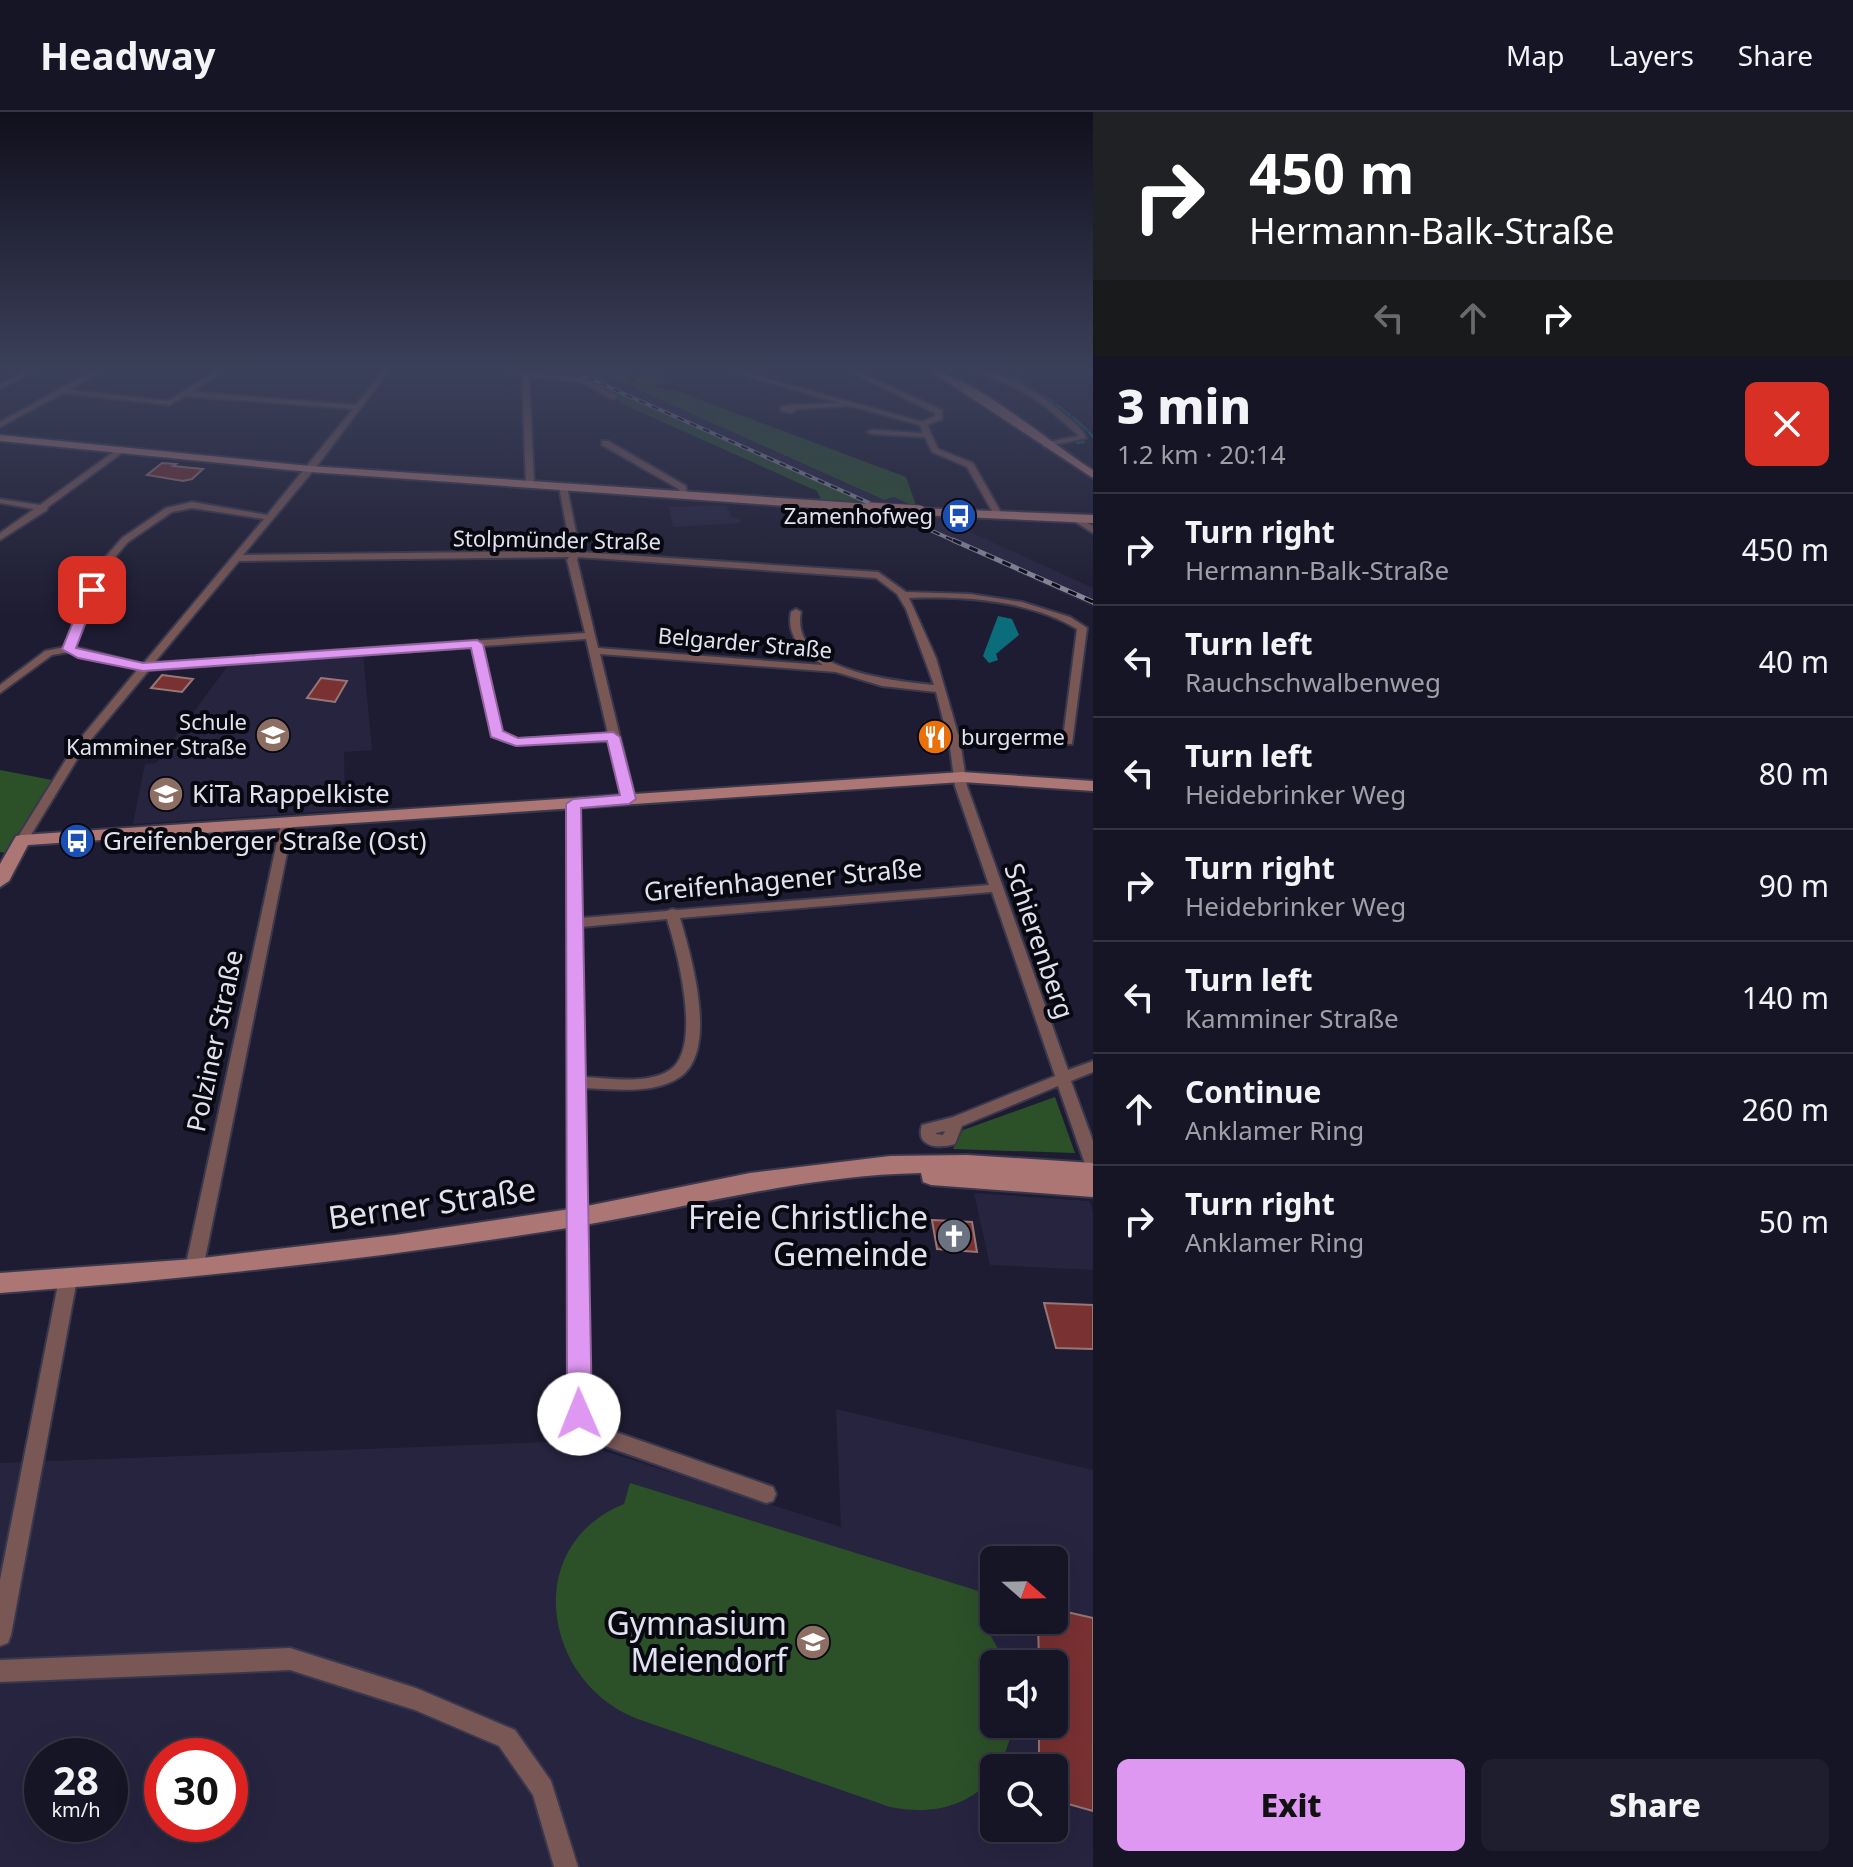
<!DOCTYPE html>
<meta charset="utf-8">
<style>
:root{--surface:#161526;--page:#1f1e2e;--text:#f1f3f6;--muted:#9e9fa7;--line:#353443;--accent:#df98f1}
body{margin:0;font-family:"Noto Sans",sans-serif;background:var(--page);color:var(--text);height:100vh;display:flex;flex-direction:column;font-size:30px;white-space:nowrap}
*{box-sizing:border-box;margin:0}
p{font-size:26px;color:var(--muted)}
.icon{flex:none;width:44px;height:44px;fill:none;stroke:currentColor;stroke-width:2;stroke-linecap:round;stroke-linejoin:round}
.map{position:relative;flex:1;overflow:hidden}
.details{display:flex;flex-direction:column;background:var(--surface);width:760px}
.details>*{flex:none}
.guide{background:#202124;color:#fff;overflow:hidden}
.needle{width:52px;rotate:110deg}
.fabs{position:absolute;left:980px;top:1434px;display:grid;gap:16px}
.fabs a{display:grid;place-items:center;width:88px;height:88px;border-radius:12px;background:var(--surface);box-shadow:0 8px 32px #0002,0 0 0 2px var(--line);font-size:40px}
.speed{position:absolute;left:24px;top:1626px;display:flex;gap:16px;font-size:40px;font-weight:700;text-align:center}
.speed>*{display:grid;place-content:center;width:104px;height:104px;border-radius:50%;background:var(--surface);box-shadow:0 8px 32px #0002,0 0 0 2px var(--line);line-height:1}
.speed small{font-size:20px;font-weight:400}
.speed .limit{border:12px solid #d22;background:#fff;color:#111}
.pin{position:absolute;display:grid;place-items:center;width:68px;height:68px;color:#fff;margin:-34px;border-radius:16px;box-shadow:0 4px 12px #0006}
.me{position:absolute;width:88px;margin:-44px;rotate:359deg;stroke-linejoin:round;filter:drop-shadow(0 0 6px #0008)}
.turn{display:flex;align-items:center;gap:28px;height:168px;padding:0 24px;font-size:36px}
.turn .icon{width:104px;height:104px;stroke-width:2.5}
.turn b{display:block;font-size:56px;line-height:68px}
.lanes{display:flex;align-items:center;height:76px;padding:0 24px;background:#0003;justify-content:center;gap:40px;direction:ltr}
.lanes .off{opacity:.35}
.round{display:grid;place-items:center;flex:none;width:84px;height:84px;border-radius:12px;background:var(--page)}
.overview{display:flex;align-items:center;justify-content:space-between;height:136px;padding:0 24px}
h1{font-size:48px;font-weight:800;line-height:60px}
.button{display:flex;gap:16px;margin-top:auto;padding:16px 24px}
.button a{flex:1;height:92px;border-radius:12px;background:var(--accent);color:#111;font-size:32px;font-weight:800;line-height:92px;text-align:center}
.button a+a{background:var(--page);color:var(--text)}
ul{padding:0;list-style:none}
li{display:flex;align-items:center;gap:24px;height:112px;padding:0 24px;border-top:2px solid var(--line)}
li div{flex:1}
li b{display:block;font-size:30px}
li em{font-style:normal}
header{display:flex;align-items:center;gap:48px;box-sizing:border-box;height:112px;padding:0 40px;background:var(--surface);border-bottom:2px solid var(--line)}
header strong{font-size:38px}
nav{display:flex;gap:44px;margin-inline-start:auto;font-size:28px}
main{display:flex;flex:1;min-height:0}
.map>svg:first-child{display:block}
</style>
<header>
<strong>Headway</strong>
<nav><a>Map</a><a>Layers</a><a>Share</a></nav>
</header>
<main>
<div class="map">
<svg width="1093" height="1755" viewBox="0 0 1093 1755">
<rect width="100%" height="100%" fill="#1e1c32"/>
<path fill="#272440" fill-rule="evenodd" d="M570,260H598L883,388L894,385L917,396L1093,476V495L644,289Z
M726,393L733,406L740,407L741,411L673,415L669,395Z
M363,542L372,638L344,640L345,698L133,712L145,652L156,651L230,551Z
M974,1081L1089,1089L1093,1099V1158L990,1153Z
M836,1297L1093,1358V1755H0V1351L573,1329L841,1415ZM994,1448H1054V1508H994ZM994,1552H1054V1612H994ZM42,1644H110V1712H42ZM162,1644H230V1712H162ZM994,1656H1054V1716H994Z"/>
<path fill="#2c5129" d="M572,260L644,289L868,392L822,389L817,379L620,291L619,284L587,268L557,263Z
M628,260L631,269L638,271L631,264L659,263L667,271L653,274L677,279L906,365L917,396L894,385L884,388L601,261Z
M0,658L52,668L7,741L0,740Z
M1055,985L1075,1041L953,1037L963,1018Z
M630,1371L985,1481L982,1509L1007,1552H994V1612H1015L1000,1656H994V1665C966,1696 930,1703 890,1695L635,1606C542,1568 522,1433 624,1392Z"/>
<path fill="#0b6d79" d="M998,504L1012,507L1019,523L996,542L998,548L989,551L983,544Z"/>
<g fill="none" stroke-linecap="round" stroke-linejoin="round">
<path stroke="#0b6d79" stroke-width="2" d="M1012,265L1035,279
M1039,281L1053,290
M1057,293L1070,303
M1073,305L1087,318
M1089,320L1093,325
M1077,331L1084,330"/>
</g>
<path fill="#7a3132" stroke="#977775" stroke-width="2" d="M162,351L176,352L173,354L203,357L192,367L183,369L147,363Z
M162,563L193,567L182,580L151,576Z
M321,566L347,569L335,590L307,586Z
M932,1108L972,1110L977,1140L937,1137Z
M1044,1191L1093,1193V1237L1056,1236Z
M1054,1497L1093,1506V1699L1054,1688V1656H1039V1612H1054V1552H1039L1038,1508H1054Z"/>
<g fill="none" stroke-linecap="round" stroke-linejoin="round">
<g stroke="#39384d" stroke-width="4">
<path id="street" d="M25,260H33L0,277V272Z
M91,260H99L69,278L168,289L215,260H222L191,280L356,293L382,260H388L313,359L243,443L571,439L559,375L563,373L567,375L580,440L878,460L906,480L970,482L1022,490L1070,505L1087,516L1072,632L960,629L967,674L1068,958L1093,949V960L1071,969L1093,1029V1058L1087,1056L1085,1052L1058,974L962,1014L955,1032C938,1037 915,1035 922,1013L953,1005L1055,964L992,780L680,806C691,843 719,939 680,965C654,983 613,977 583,976L588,1299L604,1316L773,1375L776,1382L773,1389L766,1391L591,1329L570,1302L567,692L573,688L579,692L581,806L667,799L672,797L677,798L989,773L955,674L950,635L936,580L882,574L836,560L600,542L635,687L629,691L623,687L609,629L516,633L492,624L473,535L149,558L84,636L26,731H18L16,728L75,633L138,557L69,540L52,543L0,581V573L45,539L65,535L103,448L122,426L166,396L192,390L267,403L353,297L185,284L169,293L63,281L0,315V310ZM192,396L264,407L143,552L75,535L110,451L128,430L172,400ZM569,445L567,448L585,521L154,551L239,449ZM578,445L876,466L897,482L906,497L934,573C895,569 789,559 801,500L796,497L791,500C786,526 804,540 823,553L598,536L577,448ZM909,486C964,484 1029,488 1077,517L1063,626L958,622L936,546ZM586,527L608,622L517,627L501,620L483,534ZM667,807C677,839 703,935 670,958C647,973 609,966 583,965L581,815ZM945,1019L943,1023L936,1022V1021Z
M512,260L583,266L619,285L612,287L581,270L529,264L534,372L530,374L526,372L522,263Z
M732,260H742L922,310L935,304V301L850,260H858L942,298V307L927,313L938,337L973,351L1003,404L996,406L967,355L932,340L925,325L872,322L868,320L872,318L923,321L920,313L851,294L797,297L792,301L781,299V295L790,293L840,291Z
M935,260H942L938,262Z
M975,260C1009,260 1040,282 1065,303C1073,310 1083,316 1086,326L1044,335V331L1078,324V323L1045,294L1019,277Z
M602,329H608L686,374L687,383L680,385L679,377L602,333Z
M119,336L126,338L48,395L47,398L0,428V421L34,397L0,391V387L40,393Z
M1075,403L1093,414V421L1072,408L1071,406Z
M287,707L293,711L203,1157L200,1162L194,1164L188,1162L185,1157L281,711Z
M68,1160L74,1162L77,1167L11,1523L8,1531L0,1534V1468L59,1167L62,1162Z
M290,1536L416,1576L515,1618L551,1669L578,1755H554L533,1683L499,1634L415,1598L290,1558L0,1570V1548Z"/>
</g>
<g stroke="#39384d" stroke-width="4">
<path id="secondary" d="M932,260C966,259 1058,337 1093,358V366Z
M0,323L310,354L870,392L876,396L870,400L310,360L0,329Z
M916,396L1093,403V411L920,403L914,399Z
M962,660L1093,669V679L962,670L28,733L9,769L0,775V752L16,724L22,723Z
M967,1043L1093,1051V1085L931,1073L923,1070L921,1061C803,1063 689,1096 573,1115C383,1146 192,1167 0,1181V1161L194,1147L395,1123L577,1096L750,1061L890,1044Z"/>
</g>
<use href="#street" fill="#795755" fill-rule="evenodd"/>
<use href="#secondary" fill="#ac7674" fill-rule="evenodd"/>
<g stroke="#8f8ea0" stroke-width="4">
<path id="rail-far1" d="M575,260L957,430"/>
</g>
<g stroke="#8f8ea0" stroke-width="5">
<path id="rail" d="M953,428L1093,490"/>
</g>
<use href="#rail-far1" stroke="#080811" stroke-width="2" stroke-dasharray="7" stroke-linecap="butt"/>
<use href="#rail" stroke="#080811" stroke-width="3" stroke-dasharray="9" stroke-linecap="butt"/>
<g stroke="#39384d" stroke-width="13" stroke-linecap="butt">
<path id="secondary-bridge" d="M870,396L920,399"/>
</g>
<use href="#secondary-bridge" stroke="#ac7674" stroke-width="11"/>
</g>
<linearGradient id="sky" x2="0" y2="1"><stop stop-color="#100f1c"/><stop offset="0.51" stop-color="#3b405a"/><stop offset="1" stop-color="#3b405a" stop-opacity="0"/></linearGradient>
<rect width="1093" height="505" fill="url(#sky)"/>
<path fill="#df98f1" stroke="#91639d" stroke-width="2" d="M92,474L98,478L76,536L143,551L477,528L483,532L503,619L518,626L613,620L620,625L636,687L629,692L581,696L592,1302L588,1310L579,1313L571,1310L567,1302L566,692L573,687L620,683L607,629L516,634L491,625L471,536L143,559L78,546L62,537L86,478Z"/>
<defs>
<g id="bus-disc" transform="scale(1.8)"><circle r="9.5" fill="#1a4fb4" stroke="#080811"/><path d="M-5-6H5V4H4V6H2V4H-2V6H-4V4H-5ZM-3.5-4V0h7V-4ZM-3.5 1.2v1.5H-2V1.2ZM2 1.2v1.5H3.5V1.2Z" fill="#fff"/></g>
<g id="school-disc" transform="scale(1.8)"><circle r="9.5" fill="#8d6e63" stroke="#080811"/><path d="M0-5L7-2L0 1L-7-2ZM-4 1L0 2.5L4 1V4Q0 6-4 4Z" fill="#fff"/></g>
<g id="restaurant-disc" transform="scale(1.8)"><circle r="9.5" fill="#e8710a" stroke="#080811"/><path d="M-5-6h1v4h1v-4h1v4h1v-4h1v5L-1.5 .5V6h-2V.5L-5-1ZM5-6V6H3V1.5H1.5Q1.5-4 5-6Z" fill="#fff"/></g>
<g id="church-disc" transform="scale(1.8)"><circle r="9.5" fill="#6b7280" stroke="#080811"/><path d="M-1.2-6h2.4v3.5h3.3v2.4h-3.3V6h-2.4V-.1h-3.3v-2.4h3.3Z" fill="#fff"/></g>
</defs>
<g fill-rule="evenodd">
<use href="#bus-disc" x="959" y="404"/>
<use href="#school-disc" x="273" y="623"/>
<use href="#restaurant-disc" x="935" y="625"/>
<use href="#school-disc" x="166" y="682"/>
<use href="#bus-disc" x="77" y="729"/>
<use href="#church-disc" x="954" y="1124"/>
<use href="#school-disc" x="813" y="1530"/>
</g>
<g text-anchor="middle" stroke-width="8" stroke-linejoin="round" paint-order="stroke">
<g font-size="22" fill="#e1e1f0" stroke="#080811" text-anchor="end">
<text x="933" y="412">Zamenhofweg</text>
<text x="247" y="618">Schule<tspan x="247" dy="25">Kamminer Straße</tspan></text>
<text x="961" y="633" text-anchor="start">burgerme</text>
</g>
<g font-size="22" fill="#e1e1f0" stroke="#080811">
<text transform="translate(557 428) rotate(1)" y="8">Stolpmünder Straße</text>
<text transform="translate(745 531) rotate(5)" y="8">Belgarder Straße</text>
</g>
<g font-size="26" fill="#e1e1f0" stroke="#080811" text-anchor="start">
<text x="192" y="691">KiTa Rappelkiste</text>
<text x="103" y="738">Greifenberger Straße (Ost)</text>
</g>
<g font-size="26" fill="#e1e1f0" stroke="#080811">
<text transform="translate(783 768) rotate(-5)" y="9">Greifenhagener Straße</text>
<text transform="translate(1039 829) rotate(71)" y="9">Schierenberg</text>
<text transform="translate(215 929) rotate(-78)" y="9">Polziner Straße</text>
</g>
<g font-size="32" fill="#e1e1f0" stroke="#080811">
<text transform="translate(432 1092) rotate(-8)" y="11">Berner Straße</text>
</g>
<g font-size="32" fill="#e1e1f0" stroke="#080811" text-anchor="end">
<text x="928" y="1117">Freie Christliche<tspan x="928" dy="37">Gemeinde</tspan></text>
<text x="787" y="1523">Gymnasium<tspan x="787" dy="37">Meiendorf</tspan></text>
</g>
</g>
</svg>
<div class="fabs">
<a><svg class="needle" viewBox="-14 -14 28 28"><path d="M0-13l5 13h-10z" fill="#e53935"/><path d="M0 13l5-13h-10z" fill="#9e9fa7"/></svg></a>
<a><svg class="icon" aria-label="sound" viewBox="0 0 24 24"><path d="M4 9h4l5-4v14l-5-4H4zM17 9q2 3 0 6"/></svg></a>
<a><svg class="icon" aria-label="search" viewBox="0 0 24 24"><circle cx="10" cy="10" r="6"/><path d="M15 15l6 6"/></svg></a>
</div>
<div class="speed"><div>28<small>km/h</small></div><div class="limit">30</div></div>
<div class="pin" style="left:92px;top:478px;background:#d93025"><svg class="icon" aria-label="arrive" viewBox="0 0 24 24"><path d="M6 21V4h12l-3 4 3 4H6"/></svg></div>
<svg class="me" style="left:579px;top:1302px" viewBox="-20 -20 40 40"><circle r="19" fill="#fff"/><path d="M0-13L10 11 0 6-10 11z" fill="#df98f1"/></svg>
</div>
<section class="details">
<div class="guide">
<div class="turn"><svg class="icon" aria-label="right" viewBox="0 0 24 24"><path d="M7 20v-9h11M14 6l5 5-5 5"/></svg><div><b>450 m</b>Hermann-Balk-Straße</div></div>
<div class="lanes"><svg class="icon off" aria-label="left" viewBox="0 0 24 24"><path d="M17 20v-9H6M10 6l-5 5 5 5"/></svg><svg class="icon off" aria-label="ahead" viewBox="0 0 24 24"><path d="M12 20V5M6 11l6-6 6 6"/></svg><svg class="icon" aria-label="right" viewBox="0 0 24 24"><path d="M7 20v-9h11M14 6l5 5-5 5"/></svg></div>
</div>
<div class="overview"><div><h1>3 min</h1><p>1.2 km · 20:14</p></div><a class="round" style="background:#d93025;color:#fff"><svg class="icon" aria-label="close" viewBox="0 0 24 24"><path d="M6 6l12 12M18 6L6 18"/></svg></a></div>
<ul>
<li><svg class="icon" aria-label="right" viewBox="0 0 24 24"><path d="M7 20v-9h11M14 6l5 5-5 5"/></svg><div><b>Turn right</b><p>Hermann-Balk-Straße</p></div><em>450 m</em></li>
<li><svg class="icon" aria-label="left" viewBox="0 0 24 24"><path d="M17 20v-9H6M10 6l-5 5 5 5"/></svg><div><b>Turn left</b><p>Rauchschwalbenweg</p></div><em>40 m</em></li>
<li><svg class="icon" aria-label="left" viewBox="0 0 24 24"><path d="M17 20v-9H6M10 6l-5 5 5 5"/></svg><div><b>Turn left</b><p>Heidebrinker Weg</p></div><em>80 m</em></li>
<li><svg class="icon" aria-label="right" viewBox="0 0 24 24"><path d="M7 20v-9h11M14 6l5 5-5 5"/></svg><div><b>Turn right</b><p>Heidebrinker Weg</p></div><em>90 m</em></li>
<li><svg class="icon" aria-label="left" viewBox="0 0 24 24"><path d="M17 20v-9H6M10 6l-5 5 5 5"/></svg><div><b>Turn left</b><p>Kamminer Straße</p></div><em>140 m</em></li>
<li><svg class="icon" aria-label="ahead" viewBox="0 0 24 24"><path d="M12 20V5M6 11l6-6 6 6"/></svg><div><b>Continue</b><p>Anklamer Ring</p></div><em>260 m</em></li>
<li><svg class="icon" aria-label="right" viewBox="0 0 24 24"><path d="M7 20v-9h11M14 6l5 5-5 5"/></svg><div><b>Turn right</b><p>Anklamer Ring</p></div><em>50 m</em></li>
</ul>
<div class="button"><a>Exit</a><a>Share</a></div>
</section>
</main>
